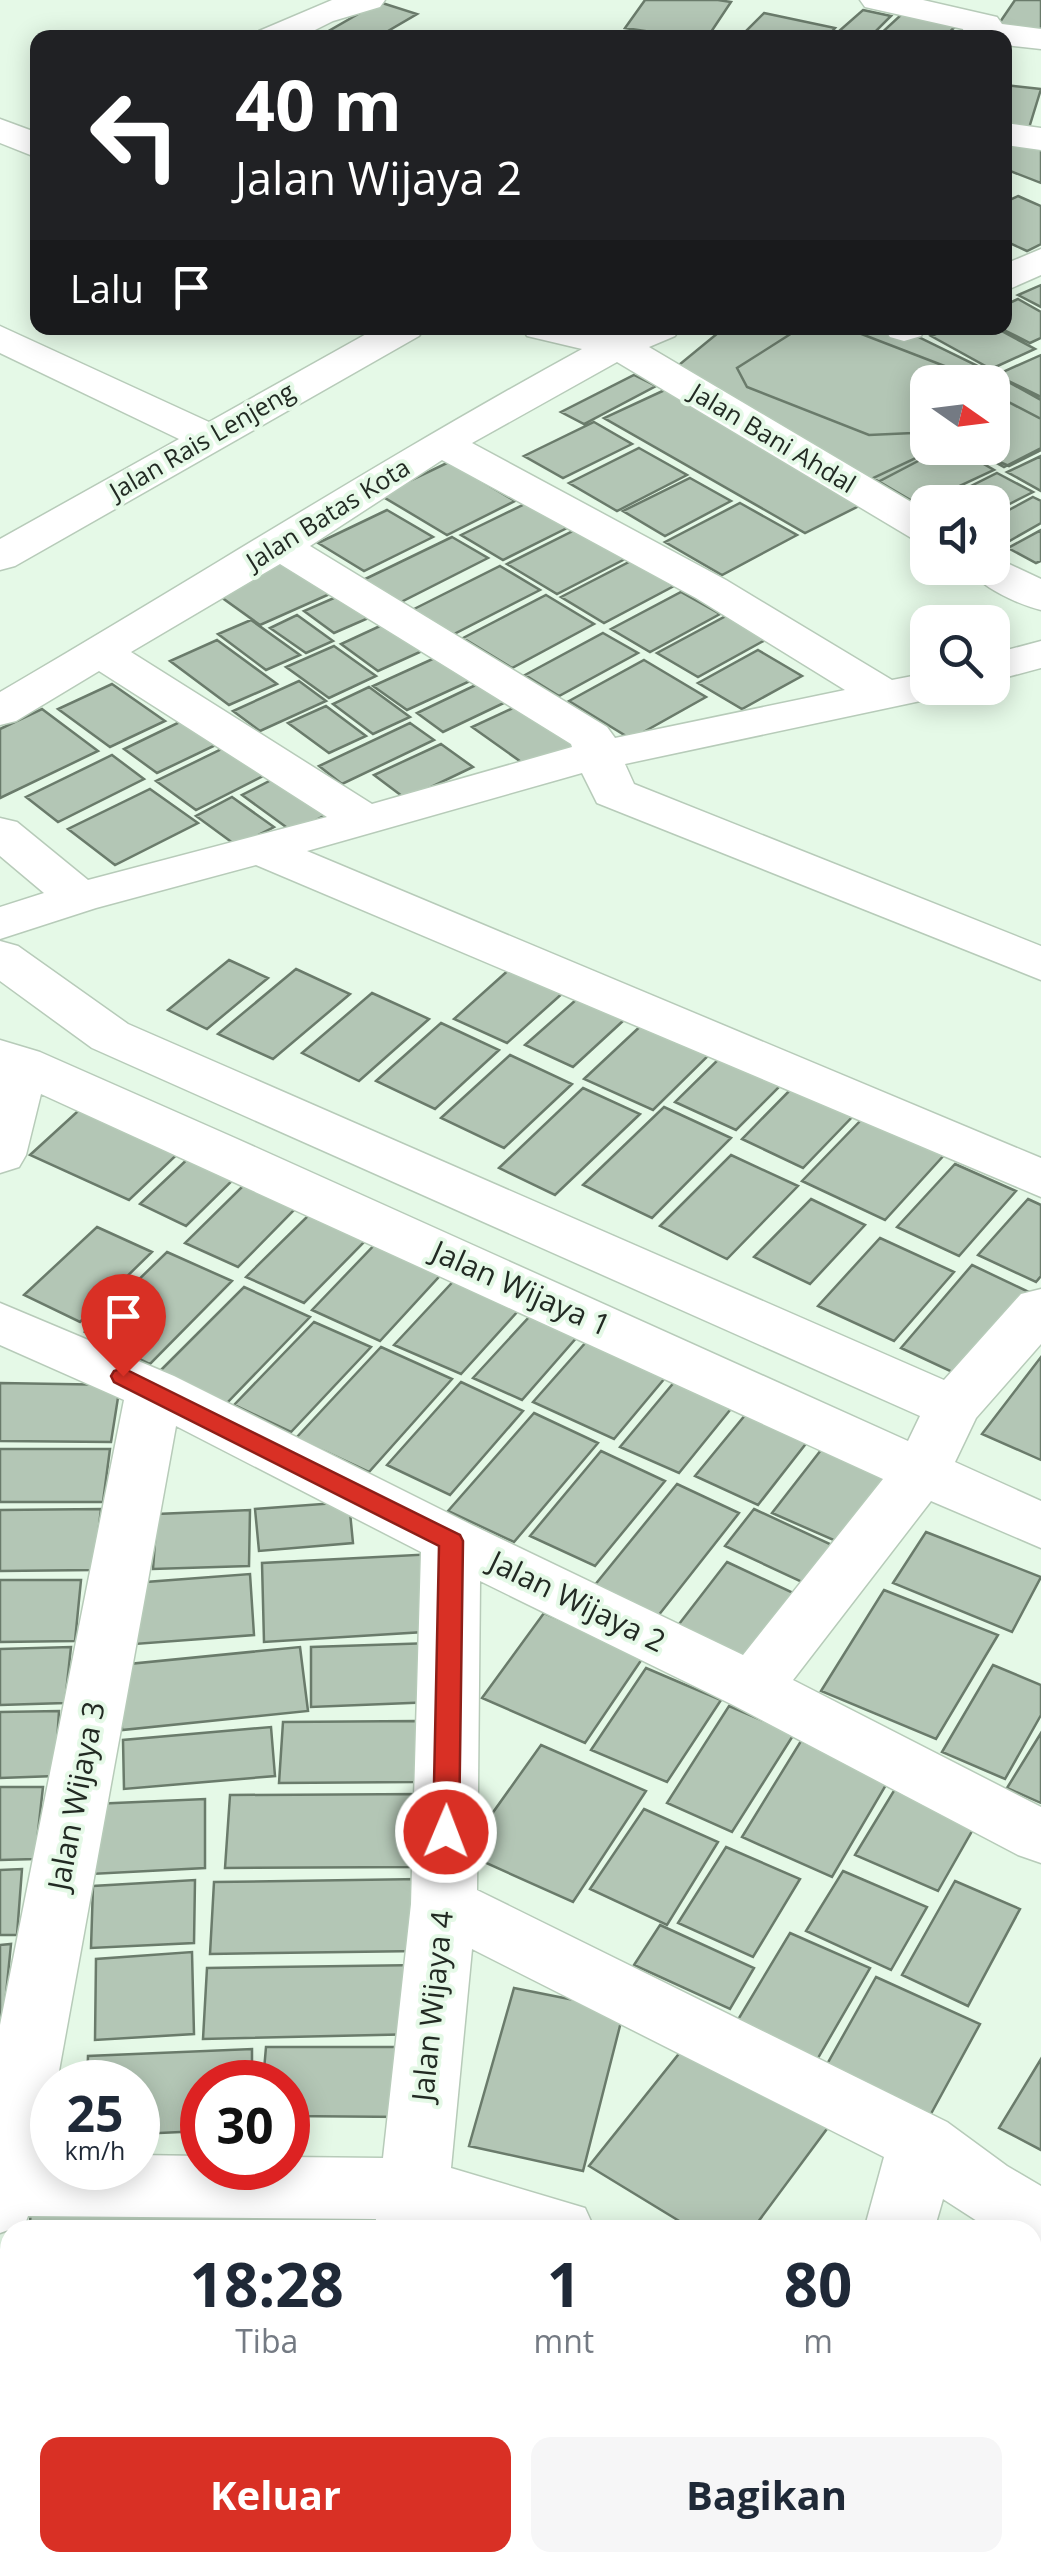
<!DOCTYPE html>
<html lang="id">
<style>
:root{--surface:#fff;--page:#f6f6f7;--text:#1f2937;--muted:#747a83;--accent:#d93025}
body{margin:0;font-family:"Open Sans",sans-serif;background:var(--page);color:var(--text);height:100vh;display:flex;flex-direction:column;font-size:38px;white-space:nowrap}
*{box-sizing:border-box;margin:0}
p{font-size:32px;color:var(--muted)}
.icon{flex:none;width:55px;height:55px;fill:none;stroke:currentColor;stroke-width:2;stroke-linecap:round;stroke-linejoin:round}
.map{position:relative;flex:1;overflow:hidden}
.sheet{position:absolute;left:0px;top:2220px;width:1042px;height:352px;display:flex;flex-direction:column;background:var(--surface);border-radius:30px 30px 0 0;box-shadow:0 5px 25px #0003}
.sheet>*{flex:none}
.guide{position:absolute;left:30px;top:30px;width:982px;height:305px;border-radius:20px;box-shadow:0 5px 25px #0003;background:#202124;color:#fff;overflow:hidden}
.needle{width:65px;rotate:104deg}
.tools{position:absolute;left:910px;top:365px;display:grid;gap:20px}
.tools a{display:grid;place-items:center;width:100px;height:100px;border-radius:20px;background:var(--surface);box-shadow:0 5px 25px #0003;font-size:50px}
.speed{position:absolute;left:30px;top:2060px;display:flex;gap:20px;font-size:50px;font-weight:700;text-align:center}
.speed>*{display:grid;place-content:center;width:130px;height:130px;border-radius:50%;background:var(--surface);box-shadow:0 5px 25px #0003;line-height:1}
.speed small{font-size:25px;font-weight:400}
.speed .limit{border:15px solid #d22;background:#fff;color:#111}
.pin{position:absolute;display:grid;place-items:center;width:85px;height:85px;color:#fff;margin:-102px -42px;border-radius:50% 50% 50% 0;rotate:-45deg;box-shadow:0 0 10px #0007}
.pin .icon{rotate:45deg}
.me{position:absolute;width:110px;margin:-55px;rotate:1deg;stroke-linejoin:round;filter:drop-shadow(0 0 8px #0008)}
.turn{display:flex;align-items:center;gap:35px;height:210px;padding:0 40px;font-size:45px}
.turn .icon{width:130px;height:130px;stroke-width:2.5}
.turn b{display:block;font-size:70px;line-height:85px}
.then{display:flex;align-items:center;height:95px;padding:0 40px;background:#0003;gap:20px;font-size:38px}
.eta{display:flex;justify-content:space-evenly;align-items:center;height:170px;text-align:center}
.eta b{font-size:60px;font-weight:700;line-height:70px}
.action{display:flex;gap:20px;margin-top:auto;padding:20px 40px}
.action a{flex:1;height:115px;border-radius:20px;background:var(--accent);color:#fff;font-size:40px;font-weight:700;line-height:115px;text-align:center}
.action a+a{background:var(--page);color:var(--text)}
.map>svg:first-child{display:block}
</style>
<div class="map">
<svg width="1041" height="2572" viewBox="0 0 1041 2572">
<rect width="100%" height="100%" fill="#e5f9e7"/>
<path fill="#b3c6b5" stroke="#6a7b6b" stroke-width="2.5" d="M645,0H718L731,2L707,38H691L625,28Z
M1015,0H1041V30L998,25Z
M379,2L417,14L376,38L320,36Z
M863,10L891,16L869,38L838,32Z
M764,13L835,28L826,38H739Z
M903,13L956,26L943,38H876Z
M1005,85L1041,89L1029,128L1005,125Z
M1005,142L1041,145V183L1005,169Z
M1018,196L1041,206V244L1027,251L1005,241V202Z
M1041,285V307L1018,295Z
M1018,299L1041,312V338L1030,343L1000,328H1005V305Z
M724,328H900L1041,397V450L1009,466L967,448H992V382H928V448H943L872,485L674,369Z
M800,328H846L986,382H928V423L913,433L869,435L747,387L737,368Z
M950,328H996L1035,349L991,369L931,336Z
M1041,355V400L996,375Z
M634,375L656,386L584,424L561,412Z
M669,388L869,501L805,533L604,418Z
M997,396L1041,419V448L1004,467L969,448H992V398Z
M594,422L632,444L563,478L524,456Z
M639,448L687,475L617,511L569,483Z
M937,448H956L994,470L919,505L873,478Z
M1041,456V491L1007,472Z
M449,462L515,501L447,535L380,495Z
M997,473L1033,492L992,513V502H939Z
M690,478L731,501L665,536L623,511Z
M1033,497L1041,501V523L1006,543L992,535V519Z
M529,502L571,526L503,560L461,535Z
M740,503L797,535L722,575L665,542Z
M387,510L433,537L364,571L318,543Z
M577,529L627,558L557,594L507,564Z
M1041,530V561L1036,563L1008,548Z
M452,537L488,558L395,605L359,582Z
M286,561L332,593L260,625L214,592Z
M631,561L674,586L604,623L561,597Z
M500,566L540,590L452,635L412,610Z
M350,591L380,613L334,633L304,611Z
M681,592L720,614L650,652L611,629Z
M546,595L594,624L512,668L463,638Z
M297,615L333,641L306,653L270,628Z
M726,616L767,639L698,677L657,653Z
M251,620L300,655L266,670L218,634Z
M393,620L431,647L378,671L341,644Z
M603,633L638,653L559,696L525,675Z
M217,640L277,684L229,705L170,661Z
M334,646L376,676L329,698L286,667Z
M758,650L802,676L742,709L698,683Z
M448,652L481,676L407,710L373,686Z
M644,660L706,697L631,739L569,701Z
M299,681L326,701L260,731L233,711Z
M482,682L508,701L443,732L417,713Z
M112,684L165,721L110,747L58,709Z
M369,687L410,717L373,734L333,704Z
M524,703L582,744L531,769L472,727Z
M326,706L366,736L329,753L288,723Z
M42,709L98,751L0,798V729Z
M188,718L222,742L157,773L124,749Z
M410,723L434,740L342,784L319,766Z
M236,742L275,770L196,810L156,781Z
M441,744L473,767L406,799L374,775Z
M112,755L144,779L58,822L26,797Z
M283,774L335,810L293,832L242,795Z
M150,789L198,823L115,865L68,829Z
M232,797L274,827L237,846L196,816Z
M229,960L268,978L207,1029L168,1010Z
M512,967L565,991L507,1043L454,1019Z
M296,969L350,994L273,1059L218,1034Z
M372,993L429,1019L359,1081L302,1053Z
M577,999L624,1020L573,1067L525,1045Z
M647,1020L714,1050L653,1110L584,1079Z
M441,1023L499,1050L435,1109L376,1081Z
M730,1048L791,1075L736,1130L675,1102Z
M510,1055L572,1084L504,1148L441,1118Z
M795,1085L857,1112L803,1168L742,1139Z
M583,1088L640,1114L555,1195L499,1168Z
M89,1101L187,1145L129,1200L30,1155Z
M664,1107L731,1138L652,1218L583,1185Z
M865,1116L946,1153L885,1220L802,1181Z
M195,1152L241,1172L186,1226L140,1204Z
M731,1155L798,1186L727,1259L660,1226Z
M955,1164L1016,1191L959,1256L897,1227Z
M246,1183L298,1206L238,1267L185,1243Z
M811,1199L865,1225L810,1284L754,1257Z
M1028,1199L1041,1205V1276L1036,1282L978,1255Z
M316,1208L373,1233L304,1303L246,1277Z
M97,1227L152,1252L80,1322L24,1295Z
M382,1237L448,1267L380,1341L312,1310Z
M880,1238L954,1272L894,1341L818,1306Z
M167,1252L232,1281L150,1364L85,1332Z
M972,1265L1033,1294L963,1377L901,1348Z
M462,1272L527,1301L461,1374L394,1345Z
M244,1287L310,1317L225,1405L158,1373Z
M530,1316L578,1336L522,1400L473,1378Z
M314,1322L371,1347L291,1432L234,1405Z
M595,1332L675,1366L614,1439L533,1402Z
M381,1347L452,1379L369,1472L296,1438Z
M1041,1357V1460L982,1434Z
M686,1368L743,1394L679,1473L620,1447Z
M461,1382L523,1411L450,1495L387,1465Z
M0,1383L120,1385L111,1442L0,1441Z
M534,1413L598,1443L514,1542L448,1511Z
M746,1414L808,1441L758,1505L695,1476Z
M0,1449H110L103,1502H0Z
M821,1450L892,1481L845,1545L772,1513Z
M601,1451L665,1481L595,1566L530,1536Z
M677,1484L739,1513L658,1616L594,1586Z
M349,1502L353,1543L259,1551L255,1509Z
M101,1509L94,1570L0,1571V1510Z
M754,1509L845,1551L817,1589L725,1546Z
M250,1510L249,1566L153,1569L157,1514Z
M926,1532L1041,1577L1012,1632L893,1583Z
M435,1554L440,1631L264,1642L262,1563Z
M727,1562L804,1598L754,1665L676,1628Z
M250,1574L254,1635L135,1644L133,1583Z
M0,1580H81L75,1641L0,1642Z
M884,1590L998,1635L936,1739L821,1691Z
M544,1613L644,1656L585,1743L482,1698Z
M432,1643L434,1702L311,1707V1647Z
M71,1647L65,1703L0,1705V1649Z
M300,1647L308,1711L122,1730L119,1665Z
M993,1665L1041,1685V1715L1005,1779L942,1752Z
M646,1668L721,1700L667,1782L591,1750Z
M729,1706L794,1734L732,1832L667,1803Z
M59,1711L55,1776L0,1778V1712Z
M417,1721L415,1782L279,1783L283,1722Z
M271,1727L275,1776L124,1789L123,1740Z
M1041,1733V1803L1007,1788Z
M801,1741L890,1778L832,1877L742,1837Z
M541,1745L646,1791L573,1902L464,1853Z
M0,1787H43L35,1859L0,1860Z
M895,1789L976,1824L938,1891L855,1855Z
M423,1794L422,1867L225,1868L230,1795Z
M205,1799V1868L91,1874L93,1804Z
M644,1809L718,1842L667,1925L590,1889Z
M726,1847L800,1879L753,1957L678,1923Z
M22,1869L17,1935H0V1870Z
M843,1871L927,1907L891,1970L806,1931Z
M420,1879L419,1951L210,1954L214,1882Z
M195,1880L194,1943L91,1948L93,1886Z
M955,1881L1020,1909L968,2006L902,1975Z
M660,1925L754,1968L730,2009L634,1965Z
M790,1933L870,1968L814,2065L733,2028Z
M11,1944L2,2036H0V1945Z
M192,1952L194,2034L95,2040L96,1959Z
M421,1965V2034L203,2039L207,1968Z
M876,1977L980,2024L926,2123L821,2075Z
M514,1988L624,2010L583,2171L469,2146Z
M694,2035L835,2118L752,2230H694L589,2166Z
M266,2047H408L405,2117L288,2116V2082H263Z
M252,2049V2082H202V2131L138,2134V2082H87L88,2056Z
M1041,2059V2150L999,2128Z
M33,2194L393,2196L392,2230H29Z
M1041,2309V2417L1032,2413V2326Z
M1032,2443H1041V2542L1032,2541Z
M0,2539H10V2562H188V2572H0Z
M1041,2561V2572H898V2562Z
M199,2562H366V2572H198Z
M463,2562H610V2572H463Z
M649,2562H794L795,2572H649Z"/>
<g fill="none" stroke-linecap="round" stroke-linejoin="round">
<g stroke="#b7cbb9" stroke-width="3">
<path id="minor" d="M332,0H385L380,7L333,21L299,38H254L259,31Z
M860,0H923L997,17L1002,24L1041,29V49L1005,45V38H965L963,29L865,7Z
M0,119L38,133V158L0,143Z
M1005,123L1041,128V150L1005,145Z
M1041,249V275L1005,291V264Z
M0,326L209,422L377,328H425L419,336L15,566L0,570V539L179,439L0,353Z
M522,328H589L614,333L628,328H680L675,336L649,347L928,512V543L913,539L617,362L472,443L726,580L892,680L928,673V688H950L944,696L625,764L634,784L1041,946V980L597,803L582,773L307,851L1041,1158V1197L256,865L96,908L0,939V907L44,893L0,856V818L17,822L88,880L327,817L99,671L16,721L0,725V692C194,579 384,457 582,349L527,336ZM442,460L696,598L845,690L615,738L607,727L310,546ZM280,564L571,744L572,747L372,804L131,652Z
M926,328L921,336L904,341L890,337L884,329Z
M992,556L1041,579V610C1018,604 981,588 969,568H992Z
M1041,641V668L992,681V654Z
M0,941L18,946L128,1024L944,1380L1021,1294L1041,1289V1344L976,1418L955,1462L1041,1501V1548L931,1501L793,1680L1041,1807V1863L1018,1855L731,1704L480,1581L477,1890L947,2122L1007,2166L1041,2186V2246L1032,2249V2230H991L943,2199L934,2230H864L884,2157L472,1949L451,2168L585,2208L595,2230H375L376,2219L28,2216L25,2224L0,2233V2025L124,1400L0,1345V1303L174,1376L472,1525L743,1655L883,1479L41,1094L26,1155L19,1167L0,1173V1040L40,1052L235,1138L908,1441L920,1416L92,1048L0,981ZM176,1426L421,1552L411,1904L383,2158L288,2157V2168H202V2156L138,2155V2168H52V2155H44L52,2082H57Z
M344,2562H420L419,2572H343Z
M787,2562H863V2572H787Z"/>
</g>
<use href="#minor" fill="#fff" fill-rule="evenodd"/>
</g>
<path fill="#d93025" stroke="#8d1f18" stroke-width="2.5" d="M123,1368L460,1535L463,1541L459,1832L455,1839L446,1842L436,1839L433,1832L439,1546L114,1382L111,1376L114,1371Z"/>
<g text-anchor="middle" stroke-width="8" stroke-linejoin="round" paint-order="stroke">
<g font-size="25" fill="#222a23" stroke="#e5f9e7">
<text transform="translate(773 438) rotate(31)" y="9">Jalan Bani Ahdal</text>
<text transform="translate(202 441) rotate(-30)" y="9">Jalan Rais Lenjeng</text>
<text transform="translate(328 514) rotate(-32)" y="9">Jalan Batas Kota</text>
</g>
<g font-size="30" fill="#222a23" stroke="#e5f9e7">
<text transform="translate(521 1289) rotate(24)" y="10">Jalan Wijaya 1</text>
<text transform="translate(577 1602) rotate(26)" y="10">Jalan Wijaya 2</text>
<text transform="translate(77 1796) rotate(-79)" y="10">Jalan Wijaya 3</text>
<text transform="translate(433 2006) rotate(-84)" y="10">Jalan Wijaya 4</text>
</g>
</g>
</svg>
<div class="tools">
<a><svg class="needle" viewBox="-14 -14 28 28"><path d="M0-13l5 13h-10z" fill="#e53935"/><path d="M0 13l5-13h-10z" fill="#747a83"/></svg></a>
<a><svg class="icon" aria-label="sound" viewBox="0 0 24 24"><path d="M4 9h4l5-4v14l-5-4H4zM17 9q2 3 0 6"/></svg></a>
<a><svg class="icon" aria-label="search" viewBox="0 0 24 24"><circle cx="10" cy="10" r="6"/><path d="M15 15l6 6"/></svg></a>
</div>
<div class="speed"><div>25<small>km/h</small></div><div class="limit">30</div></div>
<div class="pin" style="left:123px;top:1376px;background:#d93025"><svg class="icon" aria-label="arrive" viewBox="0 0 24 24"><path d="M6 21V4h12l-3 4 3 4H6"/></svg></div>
<svg class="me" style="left:446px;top:1832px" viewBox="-20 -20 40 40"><circle r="17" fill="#d93025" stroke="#fff" stroke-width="3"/><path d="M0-11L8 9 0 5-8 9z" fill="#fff"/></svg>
<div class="guide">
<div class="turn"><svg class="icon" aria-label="left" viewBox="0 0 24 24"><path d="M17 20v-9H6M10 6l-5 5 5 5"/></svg><div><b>40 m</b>Jalan Wijaya 2</div></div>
<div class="then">Lalu<svg class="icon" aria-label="arrive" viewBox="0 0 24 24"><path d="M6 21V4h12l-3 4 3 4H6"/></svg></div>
</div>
<section class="sheet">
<div class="eta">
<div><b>18:28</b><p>Tiba</p></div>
<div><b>1</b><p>mnt</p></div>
<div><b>80</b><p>m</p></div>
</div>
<div class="action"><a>Keluar</a><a>Bagikan</a></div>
</section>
</div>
